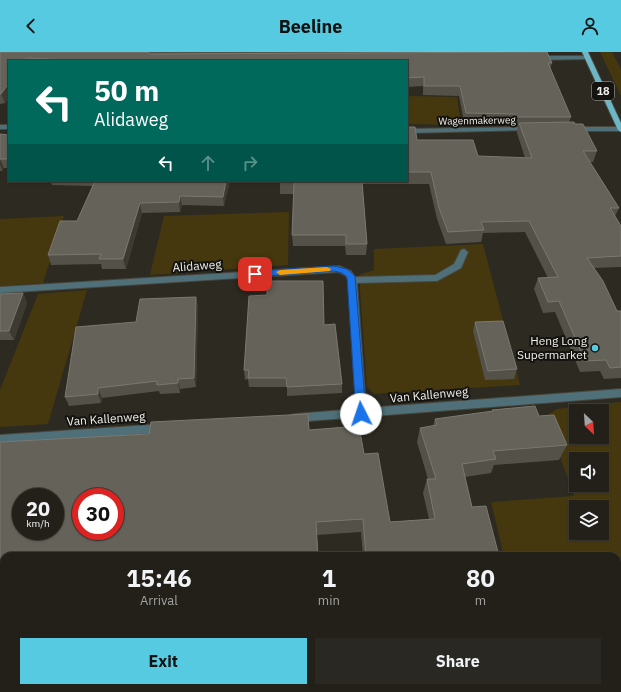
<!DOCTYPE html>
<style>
:root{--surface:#222019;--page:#2a2822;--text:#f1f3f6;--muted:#a2a3a2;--line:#3f3e38;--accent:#55cae0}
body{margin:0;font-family:"IBM Plex Sans",sans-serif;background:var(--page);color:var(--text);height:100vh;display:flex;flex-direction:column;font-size:15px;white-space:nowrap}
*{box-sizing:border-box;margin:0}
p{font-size:13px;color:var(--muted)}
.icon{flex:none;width:22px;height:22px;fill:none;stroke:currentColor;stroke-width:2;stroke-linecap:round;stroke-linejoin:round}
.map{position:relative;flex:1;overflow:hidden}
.side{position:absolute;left:0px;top:500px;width:621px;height:140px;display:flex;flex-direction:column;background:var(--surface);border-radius:12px 12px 0 0;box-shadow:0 1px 3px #0004,0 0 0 1px var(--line)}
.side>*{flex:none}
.hud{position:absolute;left:8px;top:8px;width:400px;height:122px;border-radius:0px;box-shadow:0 1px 3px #0004,0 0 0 1px var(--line);background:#00695c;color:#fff;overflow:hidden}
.needle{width:26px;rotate:155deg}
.fabs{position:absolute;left:569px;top:352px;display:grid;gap:8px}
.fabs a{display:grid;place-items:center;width:40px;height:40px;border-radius:0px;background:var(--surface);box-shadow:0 1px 3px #0004,0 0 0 1px var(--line);font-size:20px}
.speed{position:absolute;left:12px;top:436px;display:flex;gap:8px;font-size:20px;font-weight:700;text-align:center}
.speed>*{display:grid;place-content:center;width:52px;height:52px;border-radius:50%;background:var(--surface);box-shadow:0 1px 3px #0004,0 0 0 1px var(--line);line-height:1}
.speed small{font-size:10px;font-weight:400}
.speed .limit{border:6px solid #d22;background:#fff;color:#111}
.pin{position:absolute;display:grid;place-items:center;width:34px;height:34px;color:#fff;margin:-17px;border-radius:8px;box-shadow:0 2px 6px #0006}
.me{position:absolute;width:44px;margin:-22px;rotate:356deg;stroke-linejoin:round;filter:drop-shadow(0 0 3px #0008)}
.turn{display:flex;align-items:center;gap:14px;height:84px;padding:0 20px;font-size:18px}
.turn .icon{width:52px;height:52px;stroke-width:2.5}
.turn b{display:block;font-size:28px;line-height:34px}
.lanes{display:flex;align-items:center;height:38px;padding:0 20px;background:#0003;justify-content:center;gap:20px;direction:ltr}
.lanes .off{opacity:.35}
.eta{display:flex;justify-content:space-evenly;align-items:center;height:68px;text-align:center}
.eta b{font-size:24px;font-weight:700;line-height:28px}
.button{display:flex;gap:8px;margin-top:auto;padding:8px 20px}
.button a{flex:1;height:46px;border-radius:0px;background:var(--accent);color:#111;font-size:16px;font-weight:700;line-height:46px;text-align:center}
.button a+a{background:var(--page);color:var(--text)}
header{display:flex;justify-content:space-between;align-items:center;height:52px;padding:0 20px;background:var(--accent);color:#111;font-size:18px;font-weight:700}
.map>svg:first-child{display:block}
</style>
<header><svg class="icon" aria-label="back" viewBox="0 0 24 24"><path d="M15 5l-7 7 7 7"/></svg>Beeline<svg class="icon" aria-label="person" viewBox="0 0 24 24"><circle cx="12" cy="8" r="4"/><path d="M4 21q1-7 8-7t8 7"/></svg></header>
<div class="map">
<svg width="621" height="640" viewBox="0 0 621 640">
<rect width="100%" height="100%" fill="#2d2a21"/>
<path fill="#45380e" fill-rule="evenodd" d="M600,0H612L621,17V44Z
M407,44L457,45L461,73L407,72Z
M289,160L288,213L150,223L164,164Z
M64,164L43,231L0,234V167Z
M483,192L520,333L374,342L367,335L359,223L374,218V197Z
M87,238L48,372L0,375V338L38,242Z
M621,350V518L617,519V504H504L491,450L574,444L546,364L557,357ZM576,359H602V385H576ZM576,407H602V433H576ZM576,455H602V481H576Z
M0,560H4V636H283L233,640H0Z"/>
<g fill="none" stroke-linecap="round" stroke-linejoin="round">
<g stroke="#49463d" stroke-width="2">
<path id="minor" d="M588,4L590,5V7L536,8L533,6L536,4Z
M0,73H9V77H0Z
M530,75L533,77L532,78L407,81V77Z
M621,75L620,79H572L569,77L572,75Z
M464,197L468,200L461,216L437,229L357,231L366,356L621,337V345L295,370L291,369L290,366L291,363L295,362L356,357L348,228L345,223L338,220L0,241V235L339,214L351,219L355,225L435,223L454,212L461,198Z
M164,372L168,373L169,376L168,379L164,380L0,393V383Z"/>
</g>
<g stroke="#49463d" stroke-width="2">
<path id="major" d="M582,0H588L621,71V80L618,78Z"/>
</g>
<use href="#minor" fill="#4f7078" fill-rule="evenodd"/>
<use href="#major" fill="#6db6c5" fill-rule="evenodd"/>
</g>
<path fill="#545148" d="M0,0H547L552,11L550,17L571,65L569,70L575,72L597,99L593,110H590L619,156L615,164L621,174V215L594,216L617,259H621V326L604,327L600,319L580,320L555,260L543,261L534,237L538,226H548L525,180L483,181L481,190L446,192L437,167L429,132H362L367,192L366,203H346L345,194H293L292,183L294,142H280V129H407V75L417,88L478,104L525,106L517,81L518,74H514L513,71L464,70L459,44L423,43V34L407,35V9H9V45L5,51L0,52Z
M0,82L9,83V116H4L2,119H0Z
M50,129H230L224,154L182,153L180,160L142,161L126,217H102L101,212L51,213L48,203L77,169L93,134L52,133Z
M23,241L27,251L14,288H0V242Z
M196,245L198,255L196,335L180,337V341L160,342L159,339L102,346L101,351L69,354L65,345L136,270Z
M475,270L517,317L514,327L485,328L473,279Z
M324,273L342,332V341L287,344V335H249L248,327L245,328L244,318Z
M492,358L539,364L567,393L559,408L494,413L491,421L465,425L472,455L499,504H363L361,480L4,504V556H0V390L309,378L364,402L390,470L429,467L423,441L427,427H428L417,390L420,376L433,374L435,367L492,359Z
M621,596V640H316L315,636H617V599Z"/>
<path fill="#3d3a31" d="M9,31V45L5,51L1,42Z
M0,107L4,116L2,119L0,113Z
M226,129H230L224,154L223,145Z
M180,144L182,153L180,160L179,150Z
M140,151L142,161L126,217L123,207Z
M23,241L27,251L14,288L9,279Z
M196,245L198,255L196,335L194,326Z
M178,327L180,337V341L178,331Z
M98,336L102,346L101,351L98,342Z"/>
<path fill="#65625a" stroke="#7b7870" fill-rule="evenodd" d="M0,0H148L150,2L547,0L552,11H548L571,65H516L515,62L466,61L460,34H424V25L407,26V9H69V8L26,6L23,9H9V31L1,42H0Z
M574,70L575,72H583L597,99H583L619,156H610L621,174V204L587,206L603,229L617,259H621V315L610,316L606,308L585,309L559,249L548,250L538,226L558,225L529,169L481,170L484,178L448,180L439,156L431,120H407V75H415L417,88H473L478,104L532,106L519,71Z
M0,82L9,83V107H0Z
M95,129H226L223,145L180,144L179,150L140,151L123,207H99L101,202L48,203L60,169H77Z
M280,129H362L367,192H346V183H292L294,130H280Z
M267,229H323L324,273L335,272L342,332L287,335L286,326H248L249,318H244L249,244L267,243Z
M23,241L9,279H0V242Z
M196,245L194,326L178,327V331L157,333V329L98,336V342L65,345L76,275L136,270L140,247Z
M503,269L517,317L488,319L475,270Z
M535,354L539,364L554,363L567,393L493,399L496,407L462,412L472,455L486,454L499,504H366L363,467L316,470L318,504H4V543L0,544V390L149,382L151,370L308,362L309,378L359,374L364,402L378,401L390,470L435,467L427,427H436L420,376L437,373L435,367L493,359L492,358ZM21,445H55V479H21ZM81,445H115V479H81Z
M621,605V640H316V636H617V606Z"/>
<path fill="#1a73e8" stroke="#114b97" d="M334,214L347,217L355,224L366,362L364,364H357L356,362L347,225L342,221L334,219L255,225L251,222L255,219Z"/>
<path fill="#f59e0b" d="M327,215L331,217L330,219L280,223L276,220L280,218Z"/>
<circle fill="#55cae0" stroke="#14130f" stroke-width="1.5" cx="595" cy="296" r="4"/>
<g text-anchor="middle" stroke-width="4" stroke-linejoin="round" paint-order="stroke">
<g font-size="10" fill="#f2f0ea" stroke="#14130f">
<text transform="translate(477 68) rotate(-1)" y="4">Wagenmakerweg</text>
</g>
<rect fill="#14130f" stroke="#afaea8" stroke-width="1" x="592" y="30" width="22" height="18" rx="3"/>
<g font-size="11" font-weight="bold" fill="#f2f0ea">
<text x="603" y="43">18</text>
</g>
<g font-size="12" fill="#f2f0ea" stroke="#14130f">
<text transform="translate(197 214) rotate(-4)" y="4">Alidaweg</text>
<text transform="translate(429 343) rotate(-5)" y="4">Van Kallenweg</text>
<text transform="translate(106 367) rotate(-4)" y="4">Van Kallenweg</text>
</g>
<g font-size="12" fill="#f2f0ea" stroke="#14130f" text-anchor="end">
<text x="587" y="293">Heng Long<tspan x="587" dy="14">Supermarket</tspan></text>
</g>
</g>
</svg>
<div class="fabs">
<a><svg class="needle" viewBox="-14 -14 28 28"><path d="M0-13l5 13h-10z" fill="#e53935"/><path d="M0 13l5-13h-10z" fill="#a2a3a2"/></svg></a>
<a><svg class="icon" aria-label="sound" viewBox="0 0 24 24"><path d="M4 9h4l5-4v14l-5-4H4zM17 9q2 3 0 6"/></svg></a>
<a><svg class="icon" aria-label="layers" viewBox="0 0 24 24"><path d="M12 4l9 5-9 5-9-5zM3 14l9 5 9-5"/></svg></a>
</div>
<div class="speed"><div>20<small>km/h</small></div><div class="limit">30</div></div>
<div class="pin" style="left:255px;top:222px;background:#d93025"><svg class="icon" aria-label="arrive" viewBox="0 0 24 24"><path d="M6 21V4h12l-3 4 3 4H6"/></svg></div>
<svg class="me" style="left:361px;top:362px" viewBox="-20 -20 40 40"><circle r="19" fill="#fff"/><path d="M0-13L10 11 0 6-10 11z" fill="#1a73e8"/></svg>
<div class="hud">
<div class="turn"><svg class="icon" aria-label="left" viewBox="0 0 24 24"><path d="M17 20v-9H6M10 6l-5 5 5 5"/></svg><div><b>50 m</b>Alidaweg</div></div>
<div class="lanes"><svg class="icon" aria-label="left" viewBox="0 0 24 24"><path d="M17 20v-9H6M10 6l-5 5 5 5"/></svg><svg class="icon off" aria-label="ahead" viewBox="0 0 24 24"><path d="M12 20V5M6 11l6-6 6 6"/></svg><svg class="icon off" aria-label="right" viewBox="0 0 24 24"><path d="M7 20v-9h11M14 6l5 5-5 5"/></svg></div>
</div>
<section class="side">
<div class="eta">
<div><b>15:46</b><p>Arrival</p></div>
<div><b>1</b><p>min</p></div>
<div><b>80</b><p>m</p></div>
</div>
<div class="button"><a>Exit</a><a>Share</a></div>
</section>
</div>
